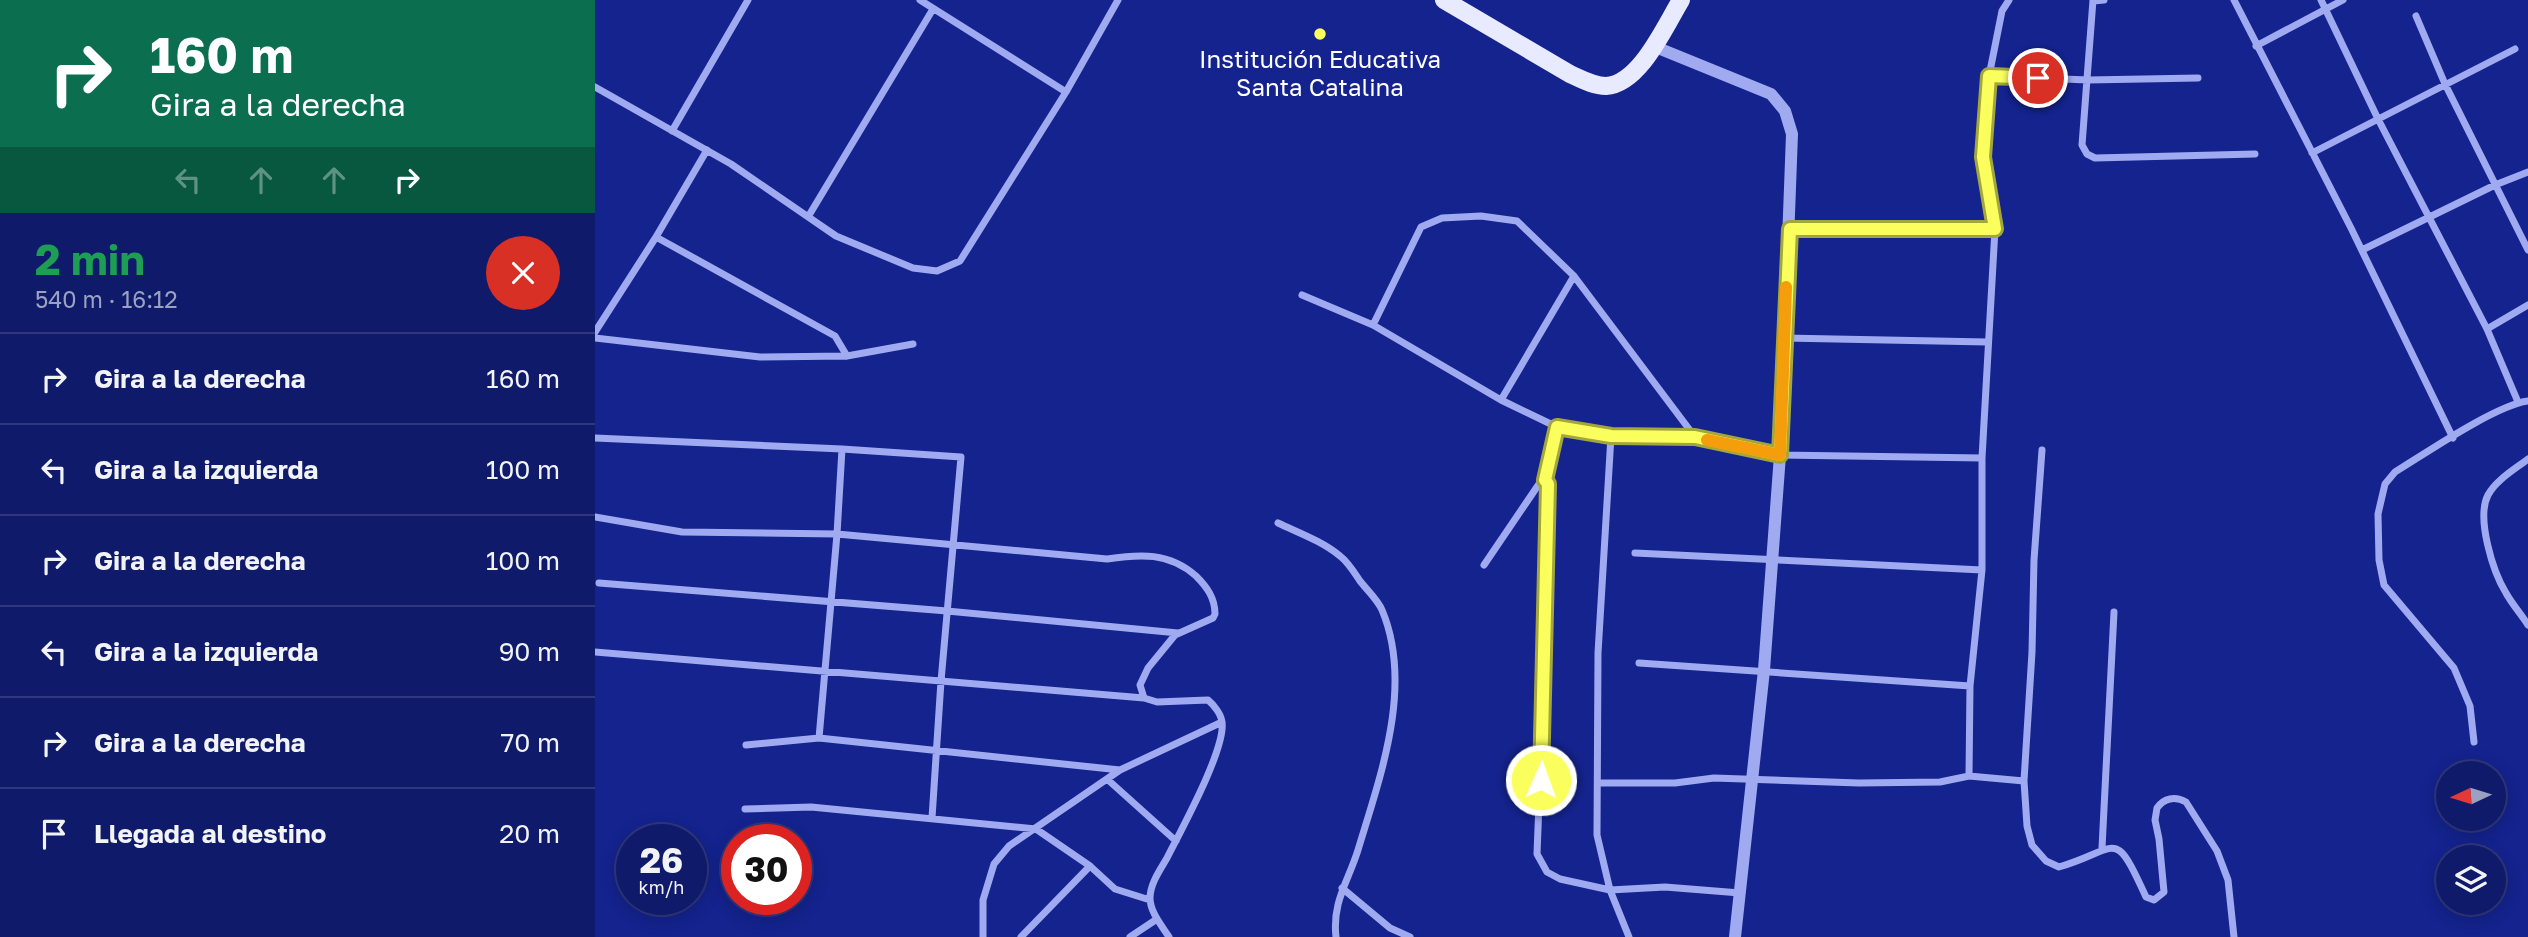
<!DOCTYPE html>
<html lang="es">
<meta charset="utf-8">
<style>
:root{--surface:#0f1a6a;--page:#182370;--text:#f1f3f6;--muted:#9ba1c1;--line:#2f387e}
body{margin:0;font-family:"Golos Text",sans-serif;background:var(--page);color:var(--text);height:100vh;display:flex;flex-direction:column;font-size:26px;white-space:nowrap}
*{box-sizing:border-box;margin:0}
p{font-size:23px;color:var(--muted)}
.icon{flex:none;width:38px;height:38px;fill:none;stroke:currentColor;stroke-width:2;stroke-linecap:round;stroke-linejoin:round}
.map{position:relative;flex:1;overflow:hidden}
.panel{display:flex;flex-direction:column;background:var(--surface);width:595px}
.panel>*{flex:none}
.top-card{background:#0b6e4f;color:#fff;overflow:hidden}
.needle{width:46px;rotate:266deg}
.buttons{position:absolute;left:1841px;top:761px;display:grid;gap:14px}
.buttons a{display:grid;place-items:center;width:70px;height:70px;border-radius:50%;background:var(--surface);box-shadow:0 4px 18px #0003,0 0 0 2px var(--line);font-size:35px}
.speed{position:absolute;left:21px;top:824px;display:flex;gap:14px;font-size:35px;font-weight:700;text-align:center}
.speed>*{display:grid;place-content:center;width:91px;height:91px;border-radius:50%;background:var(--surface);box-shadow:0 4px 18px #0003,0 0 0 2px var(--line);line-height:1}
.speed small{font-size:18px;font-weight:400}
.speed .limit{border:10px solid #d22;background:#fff;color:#111}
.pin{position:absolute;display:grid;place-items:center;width:60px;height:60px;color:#fff;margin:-30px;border:4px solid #fff;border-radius:50%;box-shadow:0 2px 7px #0007}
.me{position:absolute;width:77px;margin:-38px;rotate:2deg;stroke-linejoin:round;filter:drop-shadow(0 0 5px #0008)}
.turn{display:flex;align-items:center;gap:24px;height:147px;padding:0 35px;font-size:32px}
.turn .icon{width:91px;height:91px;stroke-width:2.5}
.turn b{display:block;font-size:49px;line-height:60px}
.lanes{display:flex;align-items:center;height:66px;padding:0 35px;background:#0003;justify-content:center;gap:35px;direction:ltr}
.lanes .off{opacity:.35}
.round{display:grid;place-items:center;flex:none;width:74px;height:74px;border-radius:37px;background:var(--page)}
.headline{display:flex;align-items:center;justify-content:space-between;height:119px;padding:0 35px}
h1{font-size:42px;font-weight:700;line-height:52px;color:#1e9e55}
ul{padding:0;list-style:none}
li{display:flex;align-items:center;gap:21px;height:91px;padding:0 35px;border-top:2px solid var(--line)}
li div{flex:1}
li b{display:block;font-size:26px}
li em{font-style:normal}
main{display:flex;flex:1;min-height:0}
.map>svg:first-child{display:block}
</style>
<main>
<section class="panel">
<div class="top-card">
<div class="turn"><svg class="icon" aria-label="right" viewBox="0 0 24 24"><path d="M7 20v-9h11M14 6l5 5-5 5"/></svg><div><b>160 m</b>Gira a la derecha</div></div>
<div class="lanes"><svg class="icon off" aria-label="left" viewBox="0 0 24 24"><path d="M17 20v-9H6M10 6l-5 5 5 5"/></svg><svg class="icon off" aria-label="ahead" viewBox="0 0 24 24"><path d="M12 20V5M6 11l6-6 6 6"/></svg><svg class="icon off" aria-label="ahead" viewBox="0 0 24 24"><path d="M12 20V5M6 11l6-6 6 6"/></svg><svg class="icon" aria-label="right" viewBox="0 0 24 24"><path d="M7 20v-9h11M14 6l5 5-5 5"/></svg></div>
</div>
<div class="headline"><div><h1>2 min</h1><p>540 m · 16:12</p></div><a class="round" style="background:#d93025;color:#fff"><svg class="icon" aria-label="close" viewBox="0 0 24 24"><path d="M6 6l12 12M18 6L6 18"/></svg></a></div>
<ul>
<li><svg class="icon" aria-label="right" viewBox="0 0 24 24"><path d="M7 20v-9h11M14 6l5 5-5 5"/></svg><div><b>Gira a la derecha</b></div><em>160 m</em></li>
<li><svg class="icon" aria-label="left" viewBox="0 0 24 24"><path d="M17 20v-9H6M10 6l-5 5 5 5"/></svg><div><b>Gira a la izquierda</b></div><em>100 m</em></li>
<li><svg class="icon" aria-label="right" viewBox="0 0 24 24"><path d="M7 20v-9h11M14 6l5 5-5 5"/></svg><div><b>Gira a la derecha</b></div><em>100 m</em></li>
<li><svg class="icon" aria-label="left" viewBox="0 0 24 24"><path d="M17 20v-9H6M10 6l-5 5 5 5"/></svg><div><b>Gira a la izquierda</b></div><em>90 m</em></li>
<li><svg class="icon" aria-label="right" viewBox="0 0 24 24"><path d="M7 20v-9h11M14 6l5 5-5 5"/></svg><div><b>Gira a la derecha</b></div><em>70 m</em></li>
<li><svg class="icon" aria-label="arrive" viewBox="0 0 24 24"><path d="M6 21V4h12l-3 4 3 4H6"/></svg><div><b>Llegada al destino</b></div><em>20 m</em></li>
</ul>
</section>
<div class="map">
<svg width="1933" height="937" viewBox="0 0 1933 937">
<rect width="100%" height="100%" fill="#14238e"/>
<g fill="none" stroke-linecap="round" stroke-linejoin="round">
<path stroke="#9faaf0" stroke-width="7" d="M325,0L471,92
M1414,0L1407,11L1394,76L1388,157L1400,229L1387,458V570L1375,686L1374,776L1429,781
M1498,0L1487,145L1492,154L1500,158L1660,154
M1639,0L1756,228L1858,438
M1726,0L1783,119L1892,329L1923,402
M1498,1L1509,0
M1821,16L1850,84L1933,250
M1661,46L1748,0
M1394,76L1493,80L1603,78
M0,87L136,164L241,236L318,268L342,271L365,261L471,92L523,0
M77,131L153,0
M1717,153L1920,49
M213,217L338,9
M1195,229H1400
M61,237L240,336L252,356
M1767,250L1900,185L1933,172
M707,295L778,325L906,400L962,427L1016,436L1100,437L1185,455L1387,458
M778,325L826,227L847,218L886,216L922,221L979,276L1100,437
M1892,329L1933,305
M0,332L61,237L112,150
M0,338L165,357L252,356L318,344
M1189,338L1392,342
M906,400L979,276
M1016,436L1003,653L1002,835L1015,890L1034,937
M0,438L247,449L366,457L346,681L337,818
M1447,450L1439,560L1437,652L1429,781L1432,826L1437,845L1451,861L1464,867C1525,849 1518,825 1551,897L1559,900L1569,892L1564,839L1560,820L1562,808C1569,798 1580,796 1591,802L1622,851L1633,880L1639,937
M1933,459C1920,469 1901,480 1893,495C1881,518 1898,572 1911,593C1917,604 1926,614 1933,625
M950,480L962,427
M0,517L87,532L242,534L512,559C545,554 574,552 601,576C612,587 620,598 620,614L618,618L580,635L553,668L545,685L549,698L562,702L613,700C619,705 626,714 627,722C631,749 585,832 572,858C565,870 555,884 555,898C555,912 567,926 574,937
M683,523C704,533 727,541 745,556C753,562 759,572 765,581C772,590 783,600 787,610C819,686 785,777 763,850C753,882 737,902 741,937
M1040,553L1387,570
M889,565L946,481L950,480L953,484L950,648L942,854L952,872L965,879L1015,890L1070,887L1145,893
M4,583L352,611L583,633
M0,652L549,698
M1044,663L1375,686
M224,738L242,534L247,449
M1879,742L1875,706L1859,668L1789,585L1784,560L1783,514L1790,484L1800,472C1831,453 1901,405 1933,401
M151,745L224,738L525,770
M512,779L581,841
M1004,783H1080L1119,778L1264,783L1345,782L1374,776
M150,809L216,807L441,829L495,866L426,937
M1507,848L1519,612
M495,866L520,889L555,900
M747,888L795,928L815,937
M388,937V900L399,864L414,846L525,770L627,722
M535,937L562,919"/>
<path stroke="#9faaf0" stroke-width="12" d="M1058,46L1176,94L1190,111L1197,134L1185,455L1169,670L1140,937"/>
<path stroke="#e8eaff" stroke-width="18" d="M849,0L975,74C986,79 998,86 1011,86C1045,84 1070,26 1086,0"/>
</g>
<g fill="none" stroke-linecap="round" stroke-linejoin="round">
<g stroke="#a2a63d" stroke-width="18">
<path id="route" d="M946,780L953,484L950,480L962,427L1016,436L1100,437L1185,455L1195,229H1400L1388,157L1394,76L1443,78"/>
</g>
<use href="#route" stroke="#faff5e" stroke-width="12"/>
<path stroke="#f59e0b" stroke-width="12" d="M1112,440L1185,455L1191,287"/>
</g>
<circle fill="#faff5e" stroke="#14238e" stroke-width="2.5" cx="725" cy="34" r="7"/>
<g text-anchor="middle" stroke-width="5" stroke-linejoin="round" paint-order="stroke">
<g font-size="24" fill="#fff" stroke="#14238e">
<text x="725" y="68">Institución Educativa<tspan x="725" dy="28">Santa Catalina</tspan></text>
</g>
</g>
</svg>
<div class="buttons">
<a><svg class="needle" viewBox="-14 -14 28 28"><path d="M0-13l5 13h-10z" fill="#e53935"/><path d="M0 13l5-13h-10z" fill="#9ba1c1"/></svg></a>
<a><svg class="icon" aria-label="layers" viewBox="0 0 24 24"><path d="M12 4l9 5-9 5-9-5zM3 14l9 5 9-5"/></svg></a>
</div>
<div class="speed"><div>26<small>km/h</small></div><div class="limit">30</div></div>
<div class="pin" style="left:1443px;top:78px;background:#d93025"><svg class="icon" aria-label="arrive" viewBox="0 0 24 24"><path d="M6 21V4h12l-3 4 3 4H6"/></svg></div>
<svg class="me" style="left:946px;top:780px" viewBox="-20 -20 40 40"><circle r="17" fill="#faff5e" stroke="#fff" stroke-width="3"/><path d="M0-11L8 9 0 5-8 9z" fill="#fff"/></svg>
</div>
</main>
